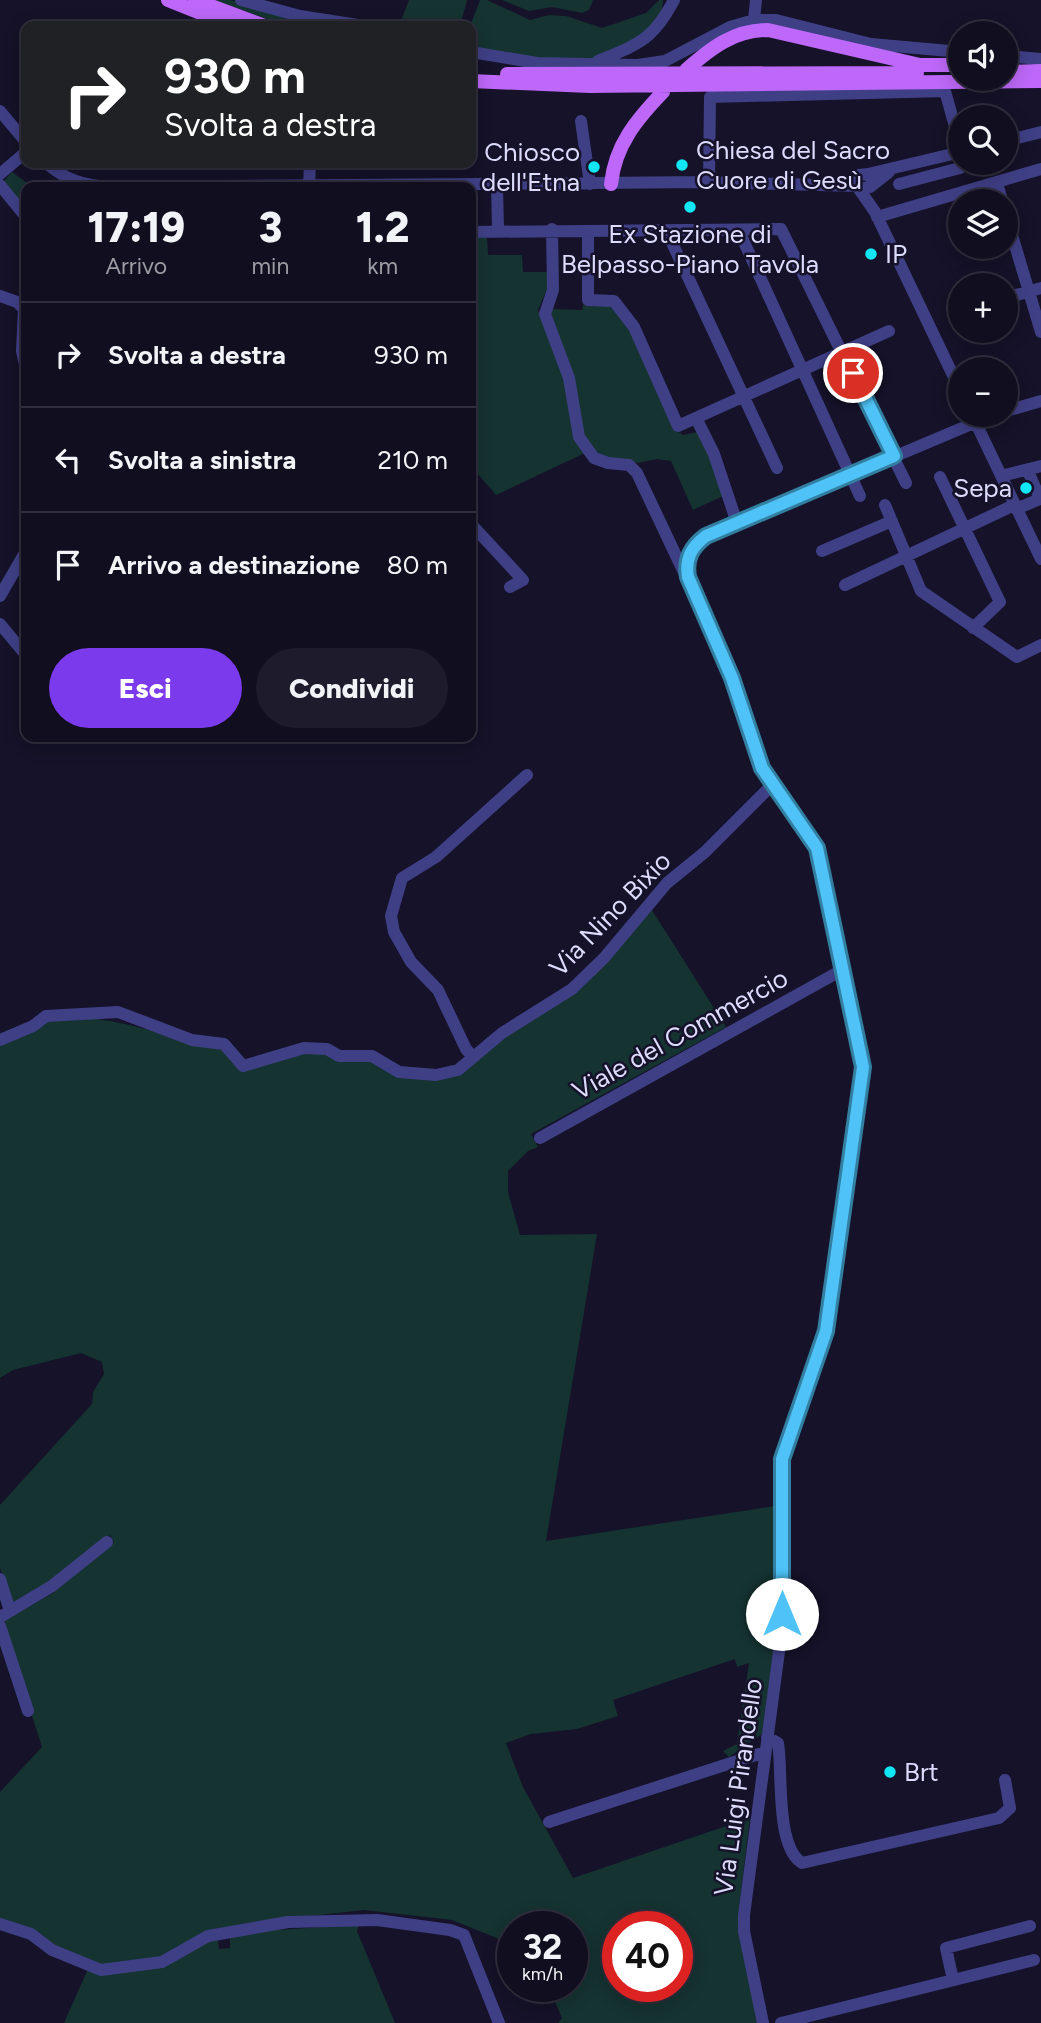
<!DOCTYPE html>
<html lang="it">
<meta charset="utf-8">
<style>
:root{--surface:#100e1f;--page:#1e1c2c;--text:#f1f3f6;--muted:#9c9ca4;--line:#302e3d;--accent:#7c3aed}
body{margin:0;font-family:Figtree,sans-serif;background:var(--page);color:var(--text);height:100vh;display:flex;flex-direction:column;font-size:26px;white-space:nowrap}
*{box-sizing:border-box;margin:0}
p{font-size:23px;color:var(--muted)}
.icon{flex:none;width:38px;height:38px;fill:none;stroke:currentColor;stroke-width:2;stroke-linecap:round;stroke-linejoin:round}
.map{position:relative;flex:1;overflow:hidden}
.sheet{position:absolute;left:21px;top:182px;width:455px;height:560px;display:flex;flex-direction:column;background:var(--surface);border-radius:14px;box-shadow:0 4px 18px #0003,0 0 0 2px var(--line)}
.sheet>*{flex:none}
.hud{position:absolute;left:21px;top:21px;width:455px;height:147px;border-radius:14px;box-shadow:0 4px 18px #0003,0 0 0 2px var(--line);background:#202124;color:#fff;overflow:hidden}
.tools{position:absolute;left:948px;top:21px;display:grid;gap:14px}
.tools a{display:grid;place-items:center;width:70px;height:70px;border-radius:50%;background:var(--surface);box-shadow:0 4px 18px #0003,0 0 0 2px var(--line);font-size:35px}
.speed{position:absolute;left:497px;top:1911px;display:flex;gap:14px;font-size:35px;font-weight:700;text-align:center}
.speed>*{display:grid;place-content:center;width:91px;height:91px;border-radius:50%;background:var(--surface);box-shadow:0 4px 18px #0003,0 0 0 2px var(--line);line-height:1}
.speed small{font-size:18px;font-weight:400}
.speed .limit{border:10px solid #d22;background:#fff;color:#111}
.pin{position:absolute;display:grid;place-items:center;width:60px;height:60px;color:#fff;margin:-30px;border:4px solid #fff;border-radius:50%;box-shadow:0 2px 7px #0007}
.me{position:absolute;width:77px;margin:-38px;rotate:0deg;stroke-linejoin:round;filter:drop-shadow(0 0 5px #0008)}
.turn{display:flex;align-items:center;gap:24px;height:147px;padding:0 28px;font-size:32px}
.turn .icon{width:91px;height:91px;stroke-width:2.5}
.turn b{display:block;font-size:49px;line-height:60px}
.eta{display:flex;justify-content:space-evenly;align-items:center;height:119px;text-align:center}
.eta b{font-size:42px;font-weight:800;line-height:49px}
.cta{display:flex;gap:14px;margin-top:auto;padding:14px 28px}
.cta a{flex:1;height:80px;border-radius:42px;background:var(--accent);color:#fff;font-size:28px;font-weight:800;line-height:80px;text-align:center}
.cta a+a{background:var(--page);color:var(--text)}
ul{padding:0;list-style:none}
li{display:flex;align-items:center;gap:21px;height:105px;padding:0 28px;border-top:2px solid var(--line)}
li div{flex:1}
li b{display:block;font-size:26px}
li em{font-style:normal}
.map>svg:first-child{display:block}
</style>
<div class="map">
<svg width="1041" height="2023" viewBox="0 0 1041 2023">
<rect width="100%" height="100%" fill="#151229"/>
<path fill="#153331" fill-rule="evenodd" d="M214,0H230L323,26H287Z
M409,0H467L460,26H399Z
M480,0H487L530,20L549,15L566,16L602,28L646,13L659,0H663C662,22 652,31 633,40C622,46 607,57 595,60C568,66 500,52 471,48L470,26Z
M502,0H593L589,10L582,13L552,7L529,11Z
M12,172L33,187H26V210L3,182Z
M471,238H487L488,255H522L523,272H549L548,287L538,310L568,386L585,453L496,495L471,466Z
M583,305L612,306L626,321L674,429L683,435L697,432L703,439L723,496L693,510L671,461L657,459L638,463L600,456L582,435L550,319L552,309L582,310Z
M650,907L726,1027L531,1134L538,1147L528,1151L508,1171V1192L520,1235L597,1234L546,1541L775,1506L773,1654L763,1733L729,1757L723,1751L737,1744L749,1663L737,1667L735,1659L613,1700L618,1716L577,1729L531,1734L506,1743L523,1787L573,1878L750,1818L738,1916L758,2023H558L562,2018L548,1986H572V1927H513V1957L504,1941L452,1920L364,1910L256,1922L163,1959L98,1967L0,1920V1792L42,1747L2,1622L53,1593L114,1542L110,1535L51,1581L12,1603L0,1568V1505L92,1404L93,1392L104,1374L102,1362L81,1353L13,1370L0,1378V1043C14,1036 33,1021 49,1019C110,1010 161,1039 221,1046L241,1071C258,1065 276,1058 293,1054C338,1043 391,1066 433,1079L548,1011ZM618,1927H677V1986H618Z
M359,1925L357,1931L395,2023H64L87,1971L128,1972L205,1941L218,1939L219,1949L230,1948V1938L257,1931Z"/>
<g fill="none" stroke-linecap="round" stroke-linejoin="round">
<path stroke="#3f3f86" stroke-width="12" d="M241,0L300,16L364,26
M754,20L756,0
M471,52L537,63L638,65L665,61L730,27L754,20H776L871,44L961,52
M1006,56L1041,59
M598,61C639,44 653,40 674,0
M0,111L26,142
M581,121L590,184
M1006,141L1041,132
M46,163C66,180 84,186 110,187L705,182L856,186
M0,174L26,152
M868,174L961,152
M709,182L710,97L945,91L961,148
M997,182L1002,201
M874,183L868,174L859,175L855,182L859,189L870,187L889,172
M497,184L498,231
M899,184L960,168L964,163
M0,185L26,217
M309,186L310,163
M859,189L875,212L961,392
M1006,215L1041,332
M877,217L1041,169
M552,229L553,290L545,314L569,378L579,437L594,458L608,463L629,465L637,473L722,653L762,768L817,848L863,1067L826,1331L782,1459L780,1644L744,1915V1931L763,2023
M588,231V300L614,301L634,327L678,426L889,331
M739,231L860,496
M471,232L781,229L906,483
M667,232L777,468
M0,296L17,302L24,309L22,351L26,369
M1006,298L1041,288
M1006,411L1041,401
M972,415L1041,559
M696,418L714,454L737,523
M1001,476L1041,466
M940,477L1000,602L973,628
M885,505L921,591L1017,657L1041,645
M1016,509L1040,499L1028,471
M471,524L523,580L510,587
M822,551L892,521
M687,573L690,552L706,536L993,415
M845,585L1014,505
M0,596L26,551
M0,624L26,655
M0,1040L33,1026L46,1016L118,1012L192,1040L224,1044L243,1066L304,1048L327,1049L339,1056H372L399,1072L436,1075L458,1070L502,1033L572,989L604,958L667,883L705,852L772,785
M473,1057L466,1049L438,990L411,962L394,932L391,916L402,878L436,857L527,775
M540,1138L842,970
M0,1579L10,1611
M0,1617L52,1586L107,1542
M0,1626L28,1711
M767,1737L778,1743C783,1772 775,1846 802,1863L999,1818L1010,1808L1005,1780
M549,1822L765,1752
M0,1924L31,1934L52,1950L101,1970L162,1962L208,1936L288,1922L377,1920L450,1930L464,1935L499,2023
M953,1980L946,1948L1030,1926
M781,2023L1034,1960"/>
<path stroke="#bd68f8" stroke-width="14" d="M168,0L233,26
M195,0L265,26
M686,70C711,48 734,30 768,30L920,65H961
M1007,72L1041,71
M507,74L917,73
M471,81L590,86L1041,81
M611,184C615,145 637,119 663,92"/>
</g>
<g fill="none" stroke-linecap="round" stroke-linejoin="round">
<g stroke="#337fa1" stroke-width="18">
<path id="route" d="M782,1614V1459L826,1331L863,1067L817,848L762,768L732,678L688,577C685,559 691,547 706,536L894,456L853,373"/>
</g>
<use href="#route" stroke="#4fc3f7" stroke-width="12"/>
</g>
<g fill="#11e6f4" stroke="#151229" stroke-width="2.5">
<circle cx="682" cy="165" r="7"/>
<circle cx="594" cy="167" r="7"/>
<circle cx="690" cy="207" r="7"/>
<circle cx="871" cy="254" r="7"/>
<circle cx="1026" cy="488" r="7"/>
<circle cx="890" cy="1772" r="7"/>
</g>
<g text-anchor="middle" stroke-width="5" stroke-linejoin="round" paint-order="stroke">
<g font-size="26" fill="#dedcfd" stroke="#151229" text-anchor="start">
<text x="696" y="159">Chiesa del Sacro<tspan x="696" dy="30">Cuore di Gesù</tspan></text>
<text x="580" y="161" text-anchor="end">Chiosco<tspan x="580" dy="30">dell'Etna</tspan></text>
<text x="690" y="243" text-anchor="middle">Ex Stazione di<tspan x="690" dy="30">Belpasso-Piano Tavola</tspan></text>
<text x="885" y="263">IP</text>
<text x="1012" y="497" text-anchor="end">Sepa</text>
<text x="904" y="1781">Brt</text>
</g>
<g font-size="26" fill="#dedcfd" stroke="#151229">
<text transform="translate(610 914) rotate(-46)" y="9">Via Nino Bixio</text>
<text transform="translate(680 1034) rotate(-29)" y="9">Viale del Commercio</text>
<text transform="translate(738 1787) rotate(-82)" y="9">Via Luigi Pirandello</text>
</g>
</g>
</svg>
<div class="tools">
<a><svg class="icon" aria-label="sound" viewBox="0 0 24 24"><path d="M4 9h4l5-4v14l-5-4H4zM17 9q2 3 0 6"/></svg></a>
<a><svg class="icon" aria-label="search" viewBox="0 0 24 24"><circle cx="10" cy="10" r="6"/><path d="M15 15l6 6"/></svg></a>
<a><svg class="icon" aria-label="layers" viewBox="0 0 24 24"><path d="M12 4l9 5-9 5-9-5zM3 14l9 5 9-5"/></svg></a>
<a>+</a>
<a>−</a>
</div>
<div class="speed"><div>32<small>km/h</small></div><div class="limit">40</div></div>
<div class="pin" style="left:853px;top:373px;background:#d93025"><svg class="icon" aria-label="arrive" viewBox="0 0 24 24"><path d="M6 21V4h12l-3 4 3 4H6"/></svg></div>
<svg class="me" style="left:782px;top:1614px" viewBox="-20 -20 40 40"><circle r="19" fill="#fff"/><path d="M0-13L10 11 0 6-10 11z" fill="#4fc3f7"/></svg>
<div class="hud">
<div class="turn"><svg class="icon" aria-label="right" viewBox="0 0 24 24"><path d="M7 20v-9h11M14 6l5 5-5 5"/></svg><div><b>930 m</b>Svolta a destra</div></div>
</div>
<section class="sheet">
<div class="eta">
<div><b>17:19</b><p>Arrivo</p></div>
<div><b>3</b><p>min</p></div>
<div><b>1.2</b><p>km</p></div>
</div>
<ul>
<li><svg class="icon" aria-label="right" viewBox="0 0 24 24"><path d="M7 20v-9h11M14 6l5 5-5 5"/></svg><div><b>Svolta a destra</b></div><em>930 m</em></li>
<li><svg class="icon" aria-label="left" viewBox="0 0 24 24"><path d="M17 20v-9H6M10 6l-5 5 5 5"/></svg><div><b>Svolta a sinistra</b></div><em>210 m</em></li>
<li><svg class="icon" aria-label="arrive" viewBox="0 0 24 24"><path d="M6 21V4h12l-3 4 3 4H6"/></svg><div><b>Arrivo a destinazione</b></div><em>80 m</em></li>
</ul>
<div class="cta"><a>Esci</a><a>Condividi</a></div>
</section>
</div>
